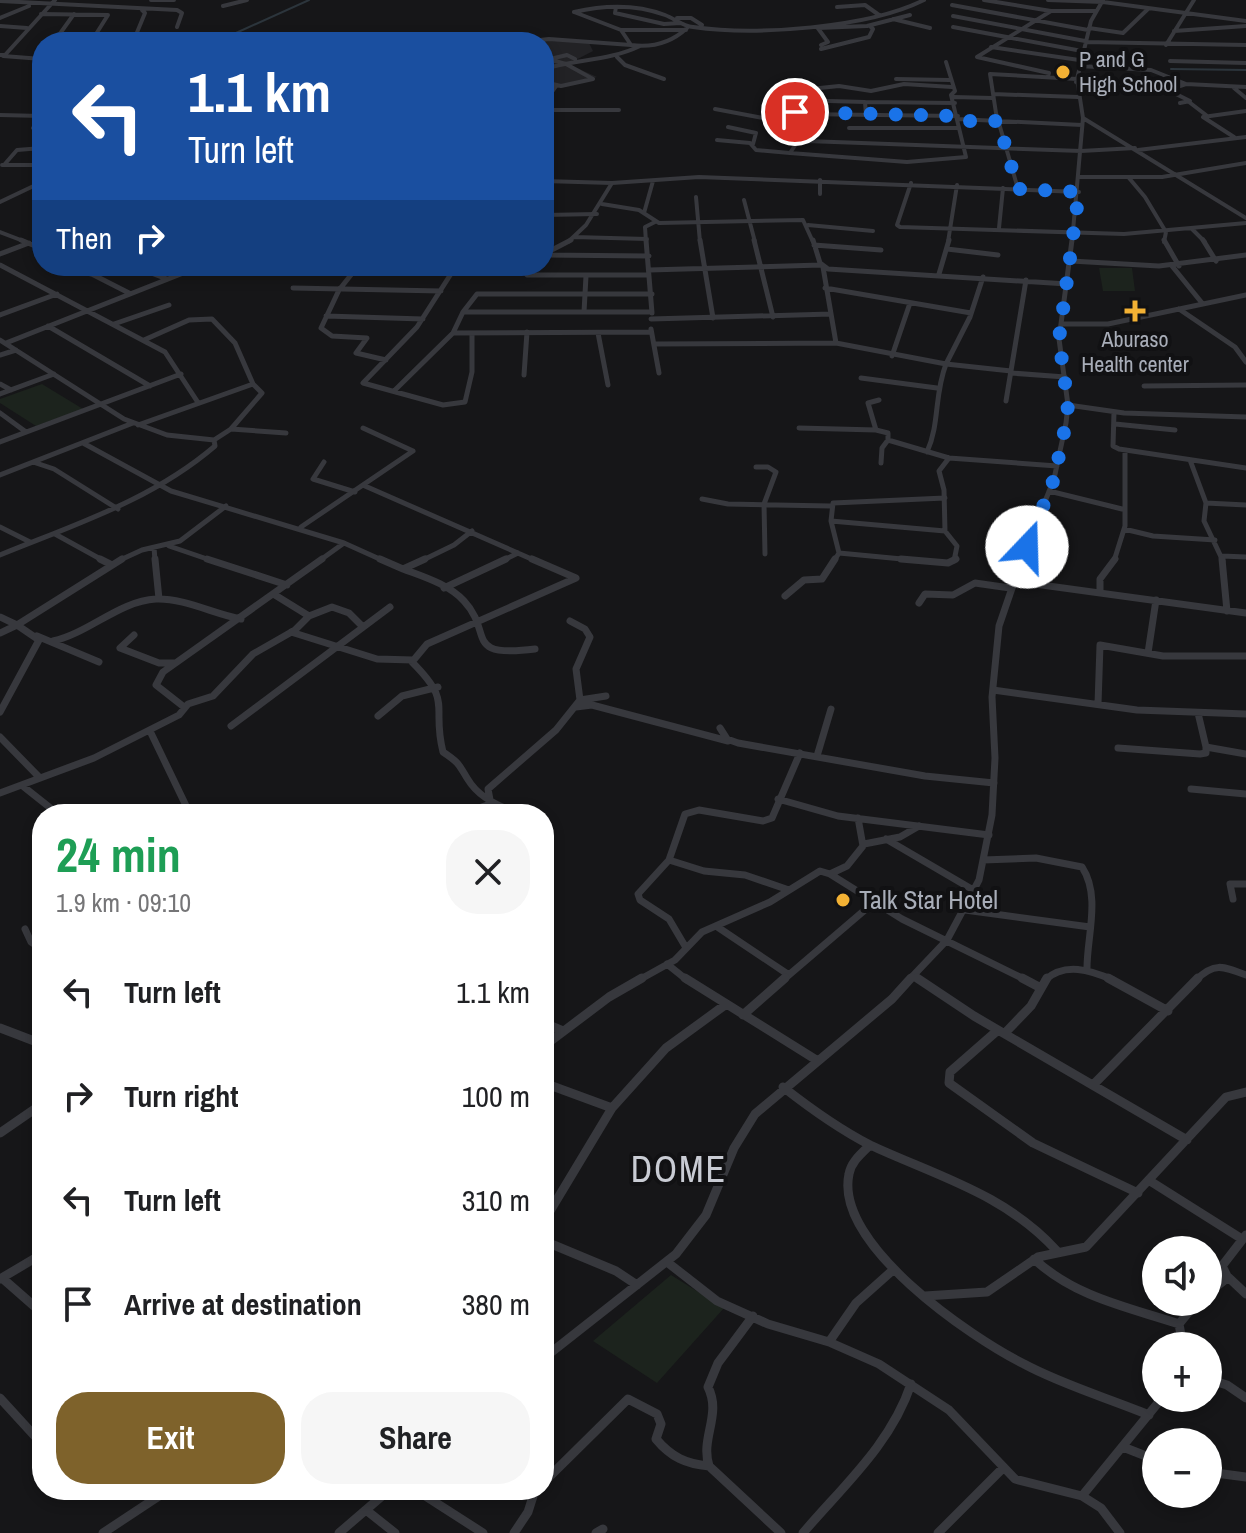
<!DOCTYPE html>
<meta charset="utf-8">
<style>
:root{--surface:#fff;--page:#f6f6f6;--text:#202124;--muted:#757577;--accent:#7e622b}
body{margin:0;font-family:"Archivo Narrow",sans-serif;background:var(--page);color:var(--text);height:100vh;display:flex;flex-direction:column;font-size:30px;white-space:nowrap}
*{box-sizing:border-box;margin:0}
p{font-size:26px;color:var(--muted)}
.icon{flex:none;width:44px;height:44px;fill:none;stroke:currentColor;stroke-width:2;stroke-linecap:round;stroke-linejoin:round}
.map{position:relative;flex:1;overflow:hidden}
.drawer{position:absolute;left:32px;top:804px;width:522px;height:696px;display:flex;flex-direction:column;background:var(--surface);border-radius:32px;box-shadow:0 4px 12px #0003}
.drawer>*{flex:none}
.top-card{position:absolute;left:32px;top:32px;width:522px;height:244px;border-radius:32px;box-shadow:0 4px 12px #0003;background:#1a4fa0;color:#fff;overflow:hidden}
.buttons{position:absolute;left:1142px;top:1236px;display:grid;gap:16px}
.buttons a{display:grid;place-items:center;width:80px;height:80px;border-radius:50%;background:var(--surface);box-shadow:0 4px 12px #0003;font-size:40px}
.pin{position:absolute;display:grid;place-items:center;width:68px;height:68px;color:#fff;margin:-34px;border:4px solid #fff;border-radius:50%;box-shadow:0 2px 8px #0007}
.me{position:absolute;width:88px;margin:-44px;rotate:21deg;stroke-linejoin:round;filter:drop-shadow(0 0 6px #0008)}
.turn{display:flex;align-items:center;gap:28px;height:168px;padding:0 24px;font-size:36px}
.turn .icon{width:104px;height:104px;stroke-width:2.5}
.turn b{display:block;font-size:56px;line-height:68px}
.then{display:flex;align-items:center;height:76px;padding:0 24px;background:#0003;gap:16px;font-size:30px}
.round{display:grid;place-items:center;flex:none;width:84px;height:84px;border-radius:32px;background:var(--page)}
.head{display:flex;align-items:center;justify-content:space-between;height:136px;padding:0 24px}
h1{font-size:48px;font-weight:700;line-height:60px;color:#1e9e55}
.button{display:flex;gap:16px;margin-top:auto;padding:16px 24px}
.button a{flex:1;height:92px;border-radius:32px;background:var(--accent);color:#fff;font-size:32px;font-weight:700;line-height:92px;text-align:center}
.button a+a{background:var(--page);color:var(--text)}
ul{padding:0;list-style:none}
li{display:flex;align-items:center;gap:24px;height:104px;padding:0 24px}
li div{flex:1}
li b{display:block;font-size:30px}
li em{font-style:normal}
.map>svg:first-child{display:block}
</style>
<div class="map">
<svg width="1246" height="1533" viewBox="0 0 1246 1533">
<rect width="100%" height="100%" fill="#161618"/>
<path fill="#222225" d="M544,40L589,43L593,51L568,64L597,77L544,92V42H528Z"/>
<path fill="#1c231d" d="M1099,268H1132L1135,291H1103Z
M42,384L83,409L36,426L0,403V399Z
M671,1275L724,1308L657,1383L593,1341Z"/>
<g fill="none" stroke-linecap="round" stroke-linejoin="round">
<path stroke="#2c353c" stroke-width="2" d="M216,42L309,0
M1171,69L1246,70"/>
<path stroke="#37383d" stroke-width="4" d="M151,0H174
M984,0L1051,11H1096
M1048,0L1103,2L1246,21
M0,1L177,10L182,13L177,27
M952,5L1088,30
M223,6L247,0
M616,7L615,13L664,24L681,23
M837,7L865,5L879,15
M574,12C604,5 636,4 665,15C675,19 683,26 693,27C756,36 868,28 924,0
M574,12L621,30H686
M41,14L108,15L91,42
M953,16L1085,41
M0,18L29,6
M677,18H691L702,25
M893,19L930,28
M0,26L27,28
M817,27L828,42L821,45
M953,27L1082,51
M818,28L867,26L910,15
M1089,28L1123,33L1148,9
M621,30L631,45C653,48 671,43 687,28
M1174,31L1246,26
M54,42L74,14
M133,42L145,13L142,10
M522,42L549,39L631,45
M1085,42L1246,45
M1166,45L1194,0
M991,47L1079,60
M821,49L869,37L873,29L870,26
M0,55H5L55,0
M3,56L42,59
M617,57L625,65L664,79
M544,58L566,64L593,79
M550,59L567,55L575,59
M1170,61L1246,63
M1079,66L1151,70L1186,84
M544,69C576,59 609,61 640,46
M1048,76L1049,73L977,57L1051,11
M896,79L949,80
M544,82L561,86L593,79
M1076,82L1168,90L1190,101L1180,103
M1234,88L1246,98
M1171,89L1186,84L1246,87
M993,94L1078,97
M954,97L992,98
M793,100L791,91L839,86L871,91L904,84L952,87
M865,102L793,100L791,107L799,114L958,116
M1189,102L1206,115
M544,103L556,86
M715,109L763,118H791
M544,110H619
M0,115L42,116
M866,115L865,102L955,103
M793,116L792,137L801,141
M42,117L33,128L42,133
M1083,118L1246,218
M958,119L1082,125
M728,127L756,133L753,144
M849,128H958
M1234,137L1203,117L1246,111
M717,140L750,143L756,150L790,153L796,144L807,141L1081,151L1135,148
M1138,150L1246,137
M790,153L907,162L966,157L951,95L955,91L946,62
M2,165H42
M4,165L17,150L42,148
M1079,177H1162L1246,163
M1129,178L1145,197L1166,232L1164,242
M820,180V194
M544,181L612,183L699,177L1079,192
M911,183L897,225L900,227L1124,234L1246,223
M1018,189L996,113L990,74L1077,79
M696,197L700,242
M744,200L755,242
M0,202L42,182
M602,204L639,210L659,223L803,220L813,242
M644,213L653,181
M544,215L597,214
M808,225L873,231
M999,228L1003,188
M1192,229L1205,242
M0,232L26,242
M574,237L647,239
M568,242L586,225L612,183
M646,242L645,227L655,222
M948,242L957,185
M1072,242L1083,118L1077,79L1091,21L1103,0"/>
<path stroke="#37383d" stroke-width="5" d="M21,240L42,249
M646,240L652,313
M700,240L713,318
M754,240L773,317
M813,240L820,263L828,269L1067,284
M1164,240L1179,266
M1203,240L1216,261
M814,245L881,250
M947,249L998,255
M546,253L571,240
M0,254L29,243
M544,255L649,256
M1071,261L1159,266L1246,255
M0,265L165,352L197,401
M76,266L129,293
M133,266L167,279
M358,266L339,290L321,328L332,336L367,338L356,353L386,360
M456,266L417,327L363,383L443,405L465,402L472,372V333
M520,266L527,275H648
M1172,266L1202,303
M823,267L836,343
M649,270L821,265
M91,274L111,266
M939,274L949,240
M293,288L441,291
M825,288L971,313
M1179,309L1235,347L1246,362
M463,312L477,294H652
M584,312L586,276
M0,315L57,294
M326,316L423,319
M651,319L831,314
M114,324L169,305
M1062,324H1108L1246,295
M48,326L150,386
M651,329L659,373
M453,333L651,332
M598,333L608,385
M0,340L124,419L167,435L214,440
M6,343L201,266
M654,344L836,343L946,364L970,317L983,277
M0,355L16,350
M892,356L910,303
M1011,373L1065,377
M524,375L527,332
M861,378L937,388
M0,384L11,390
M1144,386L1246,385
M395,390L453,333L463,312H652
M0,394L54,374
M879,400L868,403L876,430L888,433V440L949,458L1057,466
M1006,401L1026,280
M1068,405L1124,413L1246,417
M1114,412L1113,446L1119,449L1246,468
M0,413L26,432
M1115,424L1175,430
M138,425L253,384L235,343L212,319L189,320L144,340
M799,428L876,430
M231,429L262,393L253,384
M214,440L231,429L286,433
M0,442L181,374
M83,443L171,491L344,543L319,561
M927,452C940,423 934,395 946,364L1011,371
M1190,460L1206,503L1204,521L1223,561
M33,462L54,469L118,509
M324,462L313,479L355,492
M881,463L882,448L888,440
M756,467H768L776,472L764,504L765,554
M0,475L133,423
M365,486L536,561
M1049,491L1122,509
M702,499L728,504L831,506
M1206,503L1246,505
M831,521L945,531L957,546L954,561
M0,527L30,542
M301,527L413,451L363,428
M1124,529L1153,536L1215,540
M945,531L944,490L939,471L949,458
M55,534L104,561
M344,543L384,561
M169,546L213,561
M154,547L155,561
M839,553L923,561
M0,555C76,524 152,500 215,446L214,440
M1222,556L1246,557
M118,561L142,550L180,541L226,506
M421,561L454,545L472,531
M502,561L518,553
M834,561L839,553L831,521L833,503L945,498
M1021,561L1054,479L1066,423L1068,405L1059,339L1072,240
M1114,561L1125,526V450"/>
<path stroke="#37383d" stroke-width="7" d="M100,559L110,564
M155,559L159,599
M207,559L287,585
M380,559L403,569L425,559
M901,559L948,563L956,559
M1222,559L1227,611
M403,569C424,577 448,584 464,601C494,633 462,658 535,649
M1013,581L1246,613
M444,588L506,559
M1100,593V579L1115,559
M275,595L309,616
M785,596L804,580L822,579L835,559
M919,603L925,594L953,595L975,583L1010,588
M0,617L17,625L0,633
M570,621L585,629L590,637L576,669L580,700
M17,625L122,559
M291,632L377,659L413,660
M134,635L120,648L159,663H175
M37,636L99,662
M53,641C89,633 119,601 156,599C184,598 214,614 241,619
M1148,653L1156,600
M993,690L1137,710L1246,714
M1098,704L1100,645L1163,656H1246
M184,707L156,685L163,672L322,559
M576,707L592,705L728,741
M0,712L39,640L17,625
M1198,713L1206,747L1246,754
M378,716L402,696L438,687
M231,726L390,607
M720,728L727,739L738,743L925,776L994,783
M150,731L190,814
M0,737L40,778
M1118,748L1200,754L1206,753V747
M817,756L831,709
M24,787L58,814
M1191,789L1246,794
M0,793L94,758L179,715L188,704L213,696L253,654L295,630L309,616L332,607L349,613L363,627
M778,799L838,816L989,835
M490,800L488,789L556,730L580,700L606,696
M462,814L493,803
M519,814C502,807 483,800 471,784C458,766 464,766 443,752C431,704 454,704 412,662L427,644L576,578L532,559
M886,839L975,891
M864,844L900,837L919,826
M669,860L704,871L745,875L789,890
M983,860L1036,858L1082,867C1101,896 1087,936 1087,968
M830,874L902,919L1026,980
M1233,899L1230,884H1246
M965,910L1090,927
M716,926L789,975
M25,929L31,942L42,949
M685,946L669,919L640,900L638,894L669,860L685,814L699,810L763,821L772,818L800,753
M667,964L687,980
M913,976L920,980
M639,980L675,960L702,932L770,902L820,871L830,874L847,866L863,846L858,818
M783,980L873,903
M909,980L947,940L979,880L992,815L995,758L992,697L999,626L1022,559
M1045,980C1065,962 1090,970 1113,980
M1196,980C1214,962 1223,966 1246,975"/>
<path stroke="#37383d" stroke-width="9" d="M685,978L818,1061
M917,978L974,1016L1187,1140
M1022,978L1039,987
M1108,978L1168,1011
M743,1015L785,978
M544,1023L563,1031
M0,1028L42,1044
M998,1030L950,1072L949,1083L1033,1143L1138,1193
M1005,1033L1031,1006L1047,978
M544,1046L609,997L642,978
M544,1083L612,1108
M1094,1084L1198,978
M783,1087C811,1109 839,1129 870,1145C937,1176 1005,1194 1056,1250
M0,1133L42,1104
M870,1145C861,1154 851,1162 849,1174C834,1244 970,1337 1024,1364C1063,1385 1108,1398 1149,1415
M1150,1181L1242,1239
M544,1221L612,1108L666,1048L725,1005
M1246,1235L1222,1266L1227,1276L1246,1294
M544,1241L616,1271L637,1285
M1034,1259C1075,1297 1127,1307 1179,1324
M667,1262L717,1301L768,1324L829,1342L879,1364L949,1410L1015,1479L1082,1496L1101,1508L1120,1533
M2,1278L42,1313
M0,1279L42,1254
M1208,1293L1226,1279
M925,1296L987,1292L1038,1257L1086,1247L1226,1097L1246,1092
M753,1316L718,1363L708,1387C722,1415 700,1438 709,1466L781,1533
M829,1342L856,1303L893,1270
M1183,1346L1179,1324L1197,1302
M544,1358L676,1254L706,1215L734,1148L755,1114L892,999L911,978
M1208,1379L1227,1385L1246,1398
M0,1398L42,1444
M1123,1447L1156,1460
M1208,1472L1246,1477
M544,1482L628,1399L657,1414L661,1424L656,1439C671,1457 686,1464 709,1466
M416,1490L483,1533
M1082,1496L1162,1398
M366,1510L395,1533
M103,1533L168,1490
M339,1533L389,1490
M514,1533L528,1512L535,1490
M596,1533L603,1529
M803,1533C843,1486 891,1444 911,1384
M938,1533L1003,1468"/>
</g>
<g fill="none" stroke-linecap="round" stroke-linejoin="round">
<path stroke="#1a73e8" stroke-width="14" stroke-dasharray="0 25.2" d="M795,112L958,116L967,121H998L1018,189L1079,192L1059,339L1068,405L1066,423L1054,479L1027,547"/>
</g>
<g fill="#f2b134" stroke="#111113" stroke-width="3">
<circle cx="1063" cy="72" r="8"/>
<path d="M1131 299h8v8h8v8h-8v8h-8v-8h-8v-8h8z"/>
<circle cx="843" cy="900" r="8"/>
</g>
<g text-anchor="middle" stroke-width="8" stroke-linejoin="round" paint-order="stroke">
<g font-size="22" fill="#a8adb8" stroke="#111113" text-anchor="start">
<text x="1079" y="67">P and G<tspan x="1079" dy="25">High School</tspan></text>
<text x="1135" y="347" text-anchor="middle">Aburaso<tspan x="1135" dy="25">Health center</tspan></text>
</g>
<g font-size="26" fill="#a8adb8" stroke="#111113" text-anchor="start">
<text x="859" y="909">Talk Star Hotel</text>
</g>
<g font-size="36" letter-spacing="2" fill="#c9ccd4" stroke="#111113">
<text x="679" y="1182">DOME</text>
</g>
</g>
</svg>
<div class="buttons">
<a><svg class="icon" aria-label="sound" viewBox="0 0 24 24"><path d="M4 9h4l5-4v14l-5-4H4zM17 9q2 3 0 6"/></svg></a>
<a>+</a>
<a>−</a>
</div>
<div class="pin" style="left:795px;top:112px;background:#d93025"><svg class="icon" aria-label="arrive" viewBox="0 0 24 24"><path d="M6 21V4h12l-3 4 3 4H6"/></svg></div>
<svg class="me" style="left:1027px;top:547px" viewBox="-20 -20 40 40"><circle r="19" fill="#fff"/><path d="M0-13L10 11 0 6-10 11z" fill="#1a73e8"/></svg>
<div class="top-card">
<div class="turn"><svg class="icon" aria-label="left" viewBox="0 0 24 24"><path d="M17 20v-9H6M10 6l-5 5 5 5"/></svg><div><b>1.1 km</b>Turn left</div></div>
<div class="then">Then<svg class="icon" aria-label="right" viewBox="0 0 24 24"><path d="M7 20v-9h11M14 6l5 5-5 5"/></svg></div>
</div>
<section class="drawer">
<div class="head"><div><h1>24 min</h1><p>1.9 km · 09:10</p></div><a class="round"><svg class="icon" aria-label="close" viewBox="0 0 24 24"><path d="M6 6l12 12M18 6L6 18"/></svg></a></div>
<ul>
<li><svg class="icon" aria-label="left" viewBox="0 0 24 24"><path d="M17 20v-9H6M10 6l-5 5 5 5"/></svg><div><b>Turn left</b></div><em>1.1 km</em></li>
<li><svg class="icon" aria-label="right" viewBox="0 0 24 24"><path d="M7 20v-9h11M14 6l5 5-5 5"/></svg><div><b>Turn right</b></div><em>100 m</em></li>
<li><svg class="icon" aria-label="left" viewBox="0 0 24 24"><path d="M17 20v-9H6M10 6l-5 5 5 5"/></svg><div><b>Turn left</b></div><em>310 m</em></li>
<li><svg class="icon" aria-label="arrive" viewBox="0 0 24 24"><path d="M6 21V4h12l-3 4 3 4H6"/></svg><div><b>Arrive at destination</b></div><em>380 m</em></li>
</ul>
<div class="button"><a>Exit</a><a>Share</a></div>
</section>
</div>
